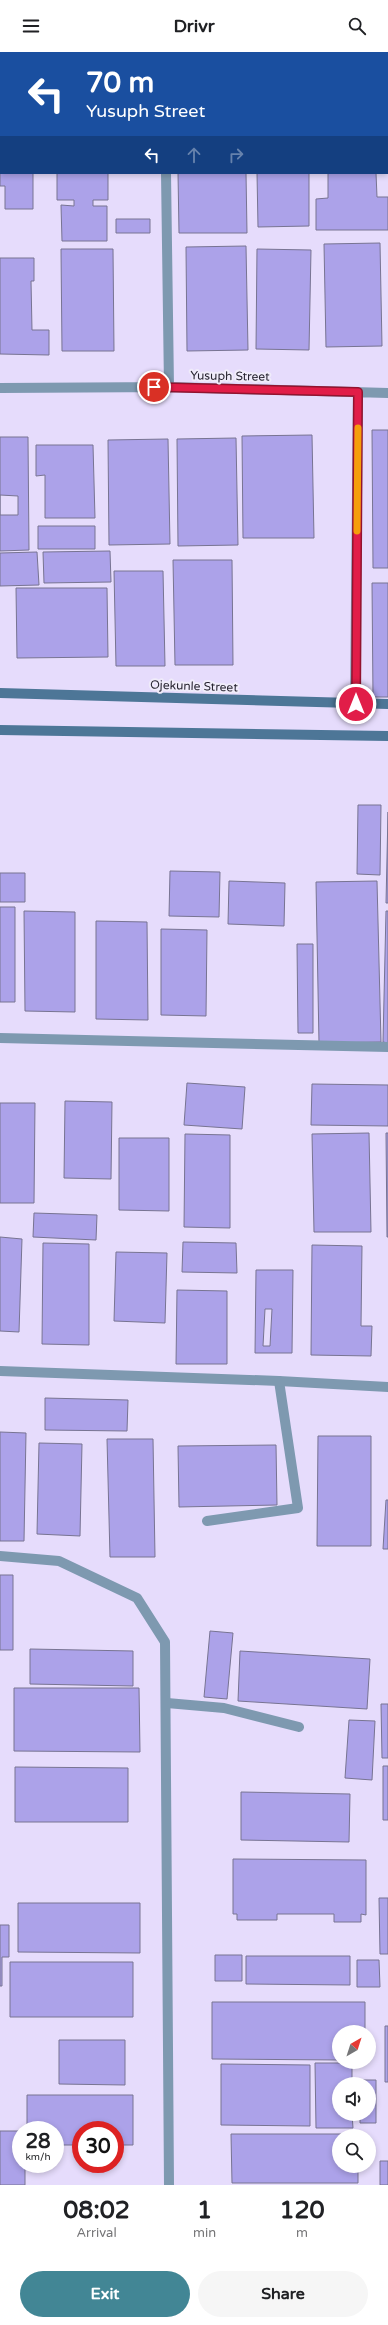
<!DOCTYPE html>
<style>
:root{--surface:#fff;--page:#f6f6f6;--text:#202124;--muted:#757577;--accent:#428695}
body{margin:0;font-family:"Varela Round",sans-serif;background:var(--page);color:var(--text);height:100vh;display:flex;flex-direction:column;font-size:15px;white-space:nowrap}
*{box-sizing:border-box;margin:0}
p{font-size:13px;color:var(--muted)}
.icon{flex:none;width:22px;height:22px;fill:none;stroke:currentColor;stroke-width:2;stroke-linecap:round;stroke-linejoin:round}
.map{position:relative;height:2133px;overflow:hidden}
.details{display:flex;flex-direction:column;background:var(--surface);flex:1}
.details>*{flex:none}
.top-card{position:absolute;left:0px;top:0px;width:388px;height:122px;box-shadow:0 2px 6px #0003;background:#1a4fa0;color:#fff;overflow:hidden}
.needle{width:26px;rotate:39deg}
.controls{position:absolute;left:332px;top:1973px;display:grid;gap:8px}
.controls a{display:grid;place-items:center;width:44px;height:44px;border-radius:50%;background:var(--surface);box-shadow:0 2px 6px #0003;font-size:20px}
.speed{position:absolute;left:12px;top:2069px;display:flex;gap:8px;font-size:20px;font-weight:700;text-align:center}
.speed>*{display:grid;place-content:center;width:52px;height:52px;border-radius:50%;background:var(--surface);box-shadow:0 2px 6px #0003;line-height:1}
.speed small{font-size:10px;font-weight:400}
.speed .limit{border:6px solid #d22;background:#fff;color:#111}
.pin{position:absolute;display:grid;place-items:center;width:34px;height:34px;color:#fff;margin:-17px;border:2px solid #fff;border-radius:50%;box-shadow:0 1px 4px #0007}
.me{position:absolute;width:44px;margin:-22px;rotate:0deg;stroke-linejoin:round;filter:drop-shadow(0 0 3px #0008)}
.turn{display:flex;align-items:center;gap:14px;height:84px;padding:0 20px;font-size:18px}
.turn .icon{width:52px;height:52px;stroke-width:2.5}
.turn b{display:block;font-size:28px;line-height:34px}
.lanes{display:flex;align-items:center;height:38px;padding:0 20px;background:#0003;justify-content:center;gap:20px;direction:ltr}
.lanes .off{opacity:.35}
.eta{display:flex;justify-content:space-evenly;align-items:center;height:68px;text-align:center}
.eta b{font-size:24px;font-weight:700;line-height:28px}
.primary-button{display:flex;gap:8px;margin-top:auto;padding:8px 20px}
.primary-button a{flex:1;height:46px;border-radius:24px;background:var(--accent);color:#fff;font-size:16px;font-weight:700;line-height:46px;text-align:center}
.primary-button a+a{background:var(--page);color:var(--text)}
header{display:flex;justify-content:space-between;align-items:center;height:52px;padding:0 20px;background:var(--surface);font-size:18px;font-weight:700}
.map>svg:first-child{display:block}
</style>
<header><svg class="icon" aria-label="menu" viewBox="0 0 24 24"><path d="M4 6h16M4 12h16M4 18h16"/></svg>Drivr<svg class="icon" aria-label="search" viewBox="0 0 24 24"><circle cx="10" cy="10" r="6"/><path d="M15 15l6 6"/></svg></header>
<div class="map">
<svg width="388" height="2133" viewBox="0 0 388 2133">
<rect width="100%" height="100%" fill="#e6dcfc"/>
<path fill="#aca2e9" stroke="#787492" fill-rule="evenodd" d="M0,85L1,121H33V157H5V134H0Z
M57,121H108V148H93V154H107V189H62L61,153L74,154V148H57Z
M178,121H246L247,181H179Z
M257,121H309V174L258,175Z
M328,121H376L377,145H388V178H316V147L328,146Z
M116,167H150V181H116Z
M380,191L382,294L326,295L324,192Z
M246,194L248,298L187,299L186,195Z
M61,197H113L114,299H62Z
M257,197L311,198L309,298L256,297Z
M0,206H34V229H31L32,278H49V303L0,302Z
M372,378H388V516H373Z
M312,383L314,486H243L242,384Z
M0,385H28L29,498L0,499ZM0,443L18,444V463H0Z
M236,386L238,493L178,494L177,387Z
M168,387L170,492L109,493L108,388Z
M36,393H93L95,466H45V423L36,424Z
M38,474H95V497H38Z
M110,499L111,530L44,531L43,500Z
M37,500L39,533L0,534V501Z
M173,508H232L233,613H175Z
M114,519H163L165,614H116Z
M372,531H388V645H373Z
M16,536H107L108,605L17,606Z
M358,753H381L380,823L357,822Z
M388,760V851H386Z
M170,819L220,820L219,865L169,864Z
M0,821H25V850H0Z
M229,829L285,831L284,874L228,872Z
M377,829L381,990L319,991L316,830Z
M0,855H15V950H0Z
M24,859L75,860V960L25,959Z
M386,859H388V991L383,990Z
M96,869L147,870L148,968L96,967Z
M161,877L207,878L206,964L161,963Z
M297,892H313V981H298Z
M187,1031L245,1035L242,1077L184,1073Z
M312,1032L388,1033V1074L311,1073Z
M65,1049L112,1050L111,1127L64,1126Z
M0,1051H35L34,1151H0Z
M369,1081L371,1180H314L312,1082Z
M386,1081H388V1185H387Z
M185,1082L230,1083V1176L184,1175Z
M119,1086H169V1159L119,1158Z
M34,1161L97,1163L96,1188L33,1185Z
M0,1185L22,1187L19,1280L0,1279Z
M183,1190L236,1191L237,1221L182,1220Z
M43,1191L89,1192V1293L42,1292Z
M312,1193L362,1194L361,1274H372L371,1304L311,1303Z
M116,1200L167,1201L165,1271L114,1269Z
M256,1218H293L292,1301H255ZM265,1257H272L270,1294H263Z
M177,1238L227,1239V1312H176Z
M45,1346L128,1348L127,1379L45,1378Z
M0,1380L26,1381L24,1489H0Z
M318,1384H371V1494H317Z
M107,1387H153L155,1505H110Z
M39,1391L82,1392L80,1484L37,1482Z
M276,1393L277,1453L179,1455L178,1394Z
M386,1448H388V1497H383Z
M0,1523H13V1598H0Z
M210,1579L233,1581L227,1647L204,1645Z
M30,1597L133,1599V1634L30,1632Z
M240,1599L370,1607L367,1657L238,1649Z
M14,1636H139L140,1700L14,1699Z
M381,1652H388V1706H382Z
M349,1668L375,1669L372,1728L345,1726Z
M383,1714H388V1768H383Z
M15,1715L128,1716V1770H15Z
M241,1740L350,1742L349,1790L241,1788Z
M233,1807L366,1808V1863L361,1862V1870H334V1862H277V1868H237V1862H233Z
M379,1846H388V1902H380Z
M18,1851H140V1901L18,1900Z
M0,1873H9V1905H2V1934H0Z
M215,1903H242V1929H215Z
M246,1904H350V1933L246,1932Z
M357,1908H379L380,1935H357Z
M10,1910H133V1965H10Z
M212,1950H365V1980H339V2008L212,2007Z
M385,1974H388V2030H385Z
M59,1988H125V2033L59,2032Z
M315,2011H352V2032H339V2062H352L353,2076H316Z
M221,2012L310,2013V2074L221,2073Z
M360,2028H376V2071H360V2062H369V2032H360Z
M27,2043H133V2093H115V2078H81V2093H55V2078H27Z
M0,2079H21V2112H25V2133H0Z
M231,2082H358V2084H339V2114H358V2131H232Z
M380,2109H388V2133H380Z"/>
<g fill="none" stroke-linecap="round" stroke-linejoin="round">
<path stroke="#7e99b0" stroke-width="10" d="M207,1469L298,1456L279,1329
M167,1651L224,1656L299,1675"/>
<path stroke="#7e99b0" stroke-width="10" d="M318,1V0
M387,14L388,15
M0,20H1
M166,121L169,335
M0,336L169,335L388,341
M355,652L358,340
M0,986L388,995
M0,1319L279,1329L388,1335
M0,1504L59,1509L137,1546L165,1590L169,2133"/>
<path stroke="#4d7697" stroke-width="10" d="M0,641L388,652
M0,678L388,684"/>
</g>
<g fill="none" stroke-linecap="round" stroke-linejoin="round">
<g stroke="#92132f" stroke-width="10">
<path id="route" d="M154,335L358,340L356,652"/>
</g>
<use href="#route" stroke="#e11d48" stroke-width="7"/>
<path stroke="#f59e0b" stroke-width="7" d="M357,479L358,376"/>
</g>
<g text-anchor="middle" stroke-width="4" stroke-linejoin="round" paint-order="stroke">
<g font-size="12" fill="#272430" stroke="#f0ecfa">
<text transform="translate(230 324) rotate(1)" y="4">Yusuph Street</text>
<text transform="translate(194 634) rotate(2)" y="4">Ojekunle Street</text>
</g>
</g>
</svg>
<div class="controls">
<a><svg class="needle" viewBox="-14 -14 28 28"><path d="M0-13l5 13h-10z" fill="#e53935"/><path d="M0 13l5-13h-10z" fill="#757577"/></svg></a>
<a><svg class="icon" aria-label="sound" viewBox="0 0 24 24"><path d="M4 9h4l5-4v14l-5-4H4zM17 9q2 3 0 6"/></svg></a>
<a><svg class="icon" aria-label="search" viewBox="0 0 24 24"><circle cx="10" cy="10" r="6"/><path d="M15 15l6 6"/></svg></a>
</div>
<div class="speed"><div>28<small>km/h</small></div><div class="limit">30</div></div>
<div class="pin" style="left:154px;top:335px;background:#d93025"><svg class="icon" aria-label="arrive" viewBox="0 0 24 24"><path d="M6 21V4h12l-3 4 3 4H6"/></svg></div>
<svg class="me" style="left:356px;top:652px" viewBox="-20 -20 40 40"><circle r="17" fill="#e11d48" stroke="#fff" stroke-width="3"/><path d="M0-11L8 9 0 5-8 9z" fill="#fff"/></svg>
<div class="top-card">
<div class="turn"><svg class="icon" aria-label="left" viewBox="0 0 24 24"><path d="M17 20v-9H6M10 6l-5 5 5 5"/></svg><div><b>70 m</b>Yusuph Street</div></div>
<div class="lanes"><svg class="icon" aria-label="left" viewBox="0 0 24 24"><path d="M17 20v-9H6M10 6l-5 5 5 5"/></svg><svg class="icon off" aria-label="ahead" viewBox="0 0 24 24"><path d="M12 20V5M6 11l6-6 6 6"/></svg><svg class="icon off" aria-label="right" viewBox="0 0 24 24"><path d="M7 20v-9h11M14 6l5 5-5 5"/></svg></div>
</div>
</div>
<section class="details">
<div class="eta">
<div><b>08:02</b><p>Arrival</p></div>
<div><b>1</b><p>min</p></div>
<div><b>120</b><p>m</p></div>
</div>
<div class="primary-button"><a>Exit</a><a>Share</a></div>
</section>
